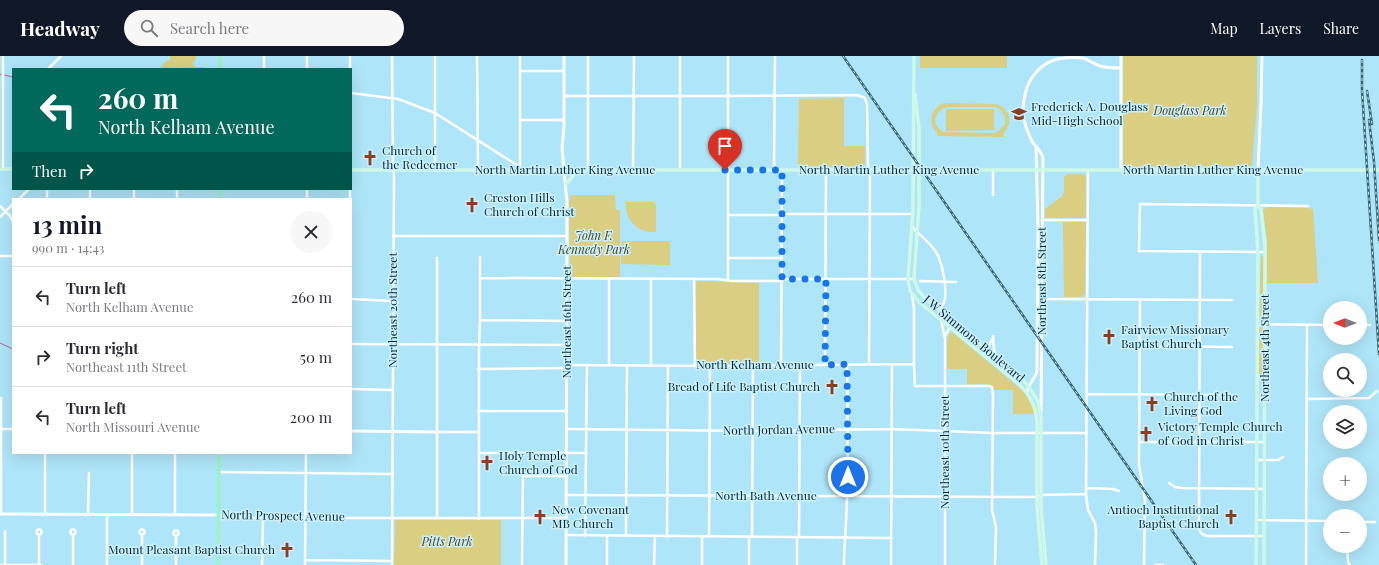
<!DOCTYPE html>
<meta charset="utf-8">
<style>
:root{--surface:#fff;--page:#f7f7f7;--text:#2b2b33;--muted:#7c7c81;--line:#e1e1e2;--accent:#111827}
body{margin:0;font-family:"Playfair Display",serif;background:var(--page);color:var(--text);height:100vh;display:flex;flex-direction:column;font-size:15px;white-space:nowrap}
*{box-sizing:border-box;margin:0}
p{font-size:13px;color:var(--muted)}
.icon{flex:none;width:22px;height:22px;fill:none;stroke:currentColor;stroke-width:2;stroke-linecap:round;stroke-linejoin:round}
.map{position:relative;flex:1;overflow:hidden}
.side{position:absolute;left:12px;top:142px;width:340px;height:256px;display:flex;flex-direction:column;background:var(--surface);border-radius:0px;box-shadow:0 4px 16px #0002}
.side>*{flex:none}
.top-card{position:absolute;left:12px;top:12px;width:340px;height:122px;border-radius:0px;box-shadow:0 4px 16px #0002;background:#00695c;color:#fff;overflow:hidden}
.needle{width:26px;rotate:270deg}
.controls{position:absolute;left:1323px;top:245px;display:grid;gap:8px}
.controls a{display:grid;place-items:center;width:44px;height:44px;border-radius:50%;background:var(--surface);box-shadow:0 4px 16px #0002;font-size:20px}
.pin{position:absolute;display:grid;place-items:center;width:34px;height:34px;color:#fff;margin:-41px -17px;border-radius:50% 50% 50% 0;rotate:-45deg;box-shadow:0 0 4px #0007}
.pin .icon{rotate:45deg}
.me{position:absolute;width:44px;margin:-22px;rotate:0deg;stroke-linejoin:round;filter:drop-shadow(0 0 3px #0008)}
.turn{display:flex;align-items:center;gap:14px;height:84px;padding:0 20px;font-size:18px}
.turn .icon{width:52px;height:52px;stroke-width:2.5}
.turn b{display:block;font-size:28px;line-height:34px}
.then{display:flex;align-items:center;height:38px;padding:0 20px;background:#0003;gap:8px;font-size:15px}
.round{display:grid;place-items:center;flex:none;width:42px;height:42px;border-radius:21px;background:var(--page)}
.head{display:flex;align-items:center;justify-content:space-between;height:68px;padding:0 20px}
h1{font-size:24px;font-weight:700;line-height:30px;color:var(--accent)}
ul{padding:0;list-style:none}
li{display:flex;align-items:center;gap:12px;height:60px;padding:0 20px;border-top:1px solid var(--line)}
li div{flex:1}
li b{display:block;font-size:15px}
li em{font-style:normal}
header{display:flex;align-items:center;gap:24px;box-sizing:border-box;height:56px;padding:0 20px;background:var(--accent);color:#fff}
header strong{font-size:19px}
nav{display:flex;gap:22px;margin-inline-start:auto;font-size:14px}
.search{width:280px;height:36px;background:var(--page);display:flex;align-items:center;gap:10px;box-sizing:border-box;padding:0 14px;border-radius:22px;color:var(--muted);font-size:15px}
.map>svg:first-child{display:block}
</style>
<header>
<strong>Headway</strong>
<div class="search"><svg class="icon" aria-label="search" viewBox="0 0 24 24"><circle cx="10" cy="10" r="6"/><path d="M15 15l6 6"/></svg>Search here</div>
<nav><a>Map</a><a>Layers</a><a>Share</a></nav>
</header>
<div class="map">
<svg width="1379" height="509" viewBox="0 0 1379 509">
<rect width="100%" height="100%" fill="#afe5f8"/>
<path fill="#d9ce81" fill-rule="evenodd" d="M170,0H196V3L192,8L195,11H204L205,13H159L166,5L170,4Z
M920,0H1007V12H920Z
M1123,0H1257V48L1252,110L1126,111L1123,108Z
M844,42V90H865V108L862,111L798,110L799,43Z
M944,47L997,48C1007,52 1013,62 1007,72C1005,76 1003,76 1003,81L937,80V77C927,67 931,52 944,47ZM947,51H996C1003,55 1006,60 1005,68L999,75L995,77L944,76C931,71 933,55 947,51Z
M946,53H994V74L946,75Z
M1067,118H1083L1086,121V161L1084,162H1047L1045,161V153L1061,141L1064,136V121Z
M571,139H615L616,154H620V221H570L569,148Z
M626,146H653L656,149V176C638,177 624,164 626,146Z
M1268,151L1308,152L1313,153L1318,227H1267V185L1263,155L1264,153Z
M1063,166H1085L1086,167L1085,238L1081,241H1064Z
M622,185H670V209L621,208Z
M1261,200L1264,201L1263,264L1261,266L1259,265Z
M697,225L759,227V306L758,307L697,308L696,305V227Z
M1261,271L1263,273V318L1262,319L1259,318V273Z
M952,276L1023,335L1032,349L1035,358H1013V334H994C990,325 977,329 967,329V313H947V284L949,278Z
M395,464H501V509H394Z"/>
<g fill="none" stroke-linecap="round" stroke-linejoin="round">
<path stroke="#b8629b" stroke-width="1" d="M0,18L13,21
M0,287L13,293"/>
<path stroke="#fff" stroke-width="2.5" d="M3,0V113
M264,0V13
M435,0V114
M477,0L478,114
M520,0V111
M588,0V114
M728,0V224
M48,13L61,0
M307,13V0
M350,13V0
M520,15H564
M351,37L398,43L435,57L520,111
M564,40H727L857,39L865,42L867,48L868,108L870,120L869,308
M521,64H564
M633,114L634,0
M680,114V0
M774,114L775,0
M1088,114L1086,438L1088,454L1095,467L1096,476L1095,509
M47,133V143
M90,133V143
M993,139V114
M19,143L29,133
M134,143V133
M177,143V133
M307,143V133
M350,143V133
M0,150L10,160L13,166
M729,159H778L786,158H913
M0,161L13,148
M1042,164H1087
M913,171L914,173C921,180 930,187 936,196C942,205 948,235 944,246C943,249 941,251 939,254
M393,180H567
M1200,196L1199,472C1200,477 1202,479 1207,480H1264
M1265,196L1139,195L1140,148L1308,150
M0,200H13
M728,202H782
M480,222L718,223L731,225H782
M651,223V310
M694,223L695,310
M782,223H914
M920,225L956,226
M912,239L914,253V308
M351,243L393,245
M1042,243L1232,244
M1140,244L1139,409L1145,444L1144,509
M480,264L567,265
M941,264L945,283V509
M1258,268L1330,269
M1360,269H1370
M945,280L950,271L949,263
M993,280L994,294L997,301
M351,288L567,289
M1140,290L1232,291
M987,301L988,291L992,283
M567,309L710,310L914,308L915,330H989L992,331L993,339L992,454L996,471L995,509
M609,309V223
M781,309L782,114
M825,309L826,114
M478,313L567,312
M351,333L393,334
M1087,338L1232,339
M1307,343L1369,342L1377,335
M478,355H567
M0,373H13
M567,373L752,375L892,373L992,377H1087
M436,376H479
M1139,386H1264
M479,397H586
M1257,404H1278L1283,401
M219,416L393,418
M1169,427L1175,431L1182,432L1264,433
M1087,432L1113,433L1119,435
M566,439L1037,441L1041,439L1086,438
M1,458V342
M45,458V397
M88,458L89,417
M132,458V397
M175,459V397
M219,459L254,462H566
M437,462V202
M479,463V292L480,264V201
M1257,464L1330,465
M1360,466H1375
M36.5 476a2.5 2.5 0 1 1 5 0a2.5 2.5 0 1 1-5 0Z
M70.5 476a2.5 2.5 0 1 1 5 0a2.5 2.5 0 1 1-5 0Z
M139.5 476a2.5 2.5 0 1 1 5 0a2.5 2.5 0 1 1-5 0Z
M173.5 477a2.5 2.5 0 1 1 5 0a2.5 2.5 0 1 1-5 0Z
M73,479V509
M176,479V509
M566,479L891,482
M585,480L587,309
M626,480L627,309
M667,481L668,310
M709,481L710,310
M749,481V509
M752,481L753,309
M797,481V509
M799,481L800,309
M1347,490L1348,506L1350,509
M305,504L392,505
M0,509H41
M5,509V475
M39,509V479
M107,509V458
M142,509V479
M262,509L263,462
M305,509L306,397
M392,509L394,120L393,107L392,0
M522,509L523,420H566
M607,509V480
M654,509L655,480
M702,509V481
M844,509C844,485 847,462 847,438C848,395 848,352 847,308
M891,509L892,308
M1155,509H1163
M1306,509L1307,269"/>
<path stroke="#fff" stroke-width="3" d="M564,0V71L562,92L567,147L566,509
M1121,0V114
M1258,114L1261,48L1262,0
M1027,337C1028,327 1035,324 1037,315L1038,172L1036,91
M1041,356L1043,102C1042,96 1037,92 1033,87C1029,80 1026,72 1024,64C1022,51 1024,35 1031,23C1044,3 1061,0 1083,2C1089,4 1094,8 1100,10C1107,12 1114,12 1121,12
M351,375L436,376
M0,458L219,459"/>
<path stroke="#cef9e6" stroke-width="3.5" d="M914,0L913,152L908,223L910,235L919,246L1019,328C1029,338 1036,350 1037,365V451L1042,509
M915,38L919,72V149L914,223L918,234L925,242L1023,324L1031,334L1038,346L1041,360V451L1046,509
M0,113H13
M351,114H1379
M566,128L578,114
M1258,149L1261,153L1265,189L1264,509
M1256,509L1258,197L1255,153L1258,149V114"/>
<path stroke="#9df2cd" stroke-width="4" d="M220,0V13
M220,143V133
M218,509L219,397"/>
<g stroke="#366472" stroke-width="2.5">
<path id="rail" d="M843,0L1196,509
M1362,4V34L1379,298
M1367,35L1372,68
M1369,64L1374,106L1379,184"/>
</g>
<use href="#rail" stroke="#cceffc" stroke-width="1" stroke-dasharray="3" stroke-linecap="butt"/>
</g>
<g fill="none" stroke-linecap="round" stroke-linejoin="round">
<path stroke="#1a73e8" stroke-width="7" stroke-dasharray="0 12.6" d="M725,114H782V223H826L825,309L847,308L848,421"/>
</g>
<defs>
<g id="school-bare" transform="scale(1.2)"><path d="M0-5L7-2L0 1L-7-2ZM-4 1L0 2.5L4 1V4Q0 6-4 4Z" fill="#883f22" stroke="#cceffc" stroke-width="2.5" paint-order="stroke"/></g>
<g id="church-bare" transform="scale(1.2)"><path d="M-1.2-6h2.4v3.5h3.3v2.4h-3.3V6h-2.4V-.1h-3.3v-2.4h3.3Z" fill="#883f22" stroke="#cceffc" stroke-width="2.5" paint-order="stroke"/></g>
</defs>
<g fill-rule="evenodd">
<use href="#school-bare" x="1019" y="58"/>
<use href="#church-bare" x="370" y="102"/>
<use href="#church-bare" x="472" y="149"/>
<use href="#church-bare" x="1109" y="281"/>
<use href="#church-bare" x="832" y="331"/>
<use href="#church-bare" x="1152" y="348"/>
<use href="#church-bare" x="1146" y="378"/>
<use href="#church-bare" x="487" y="407"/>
<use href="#church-bare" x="540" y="461"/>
<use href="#church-bare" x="1231" y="461"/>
<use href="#church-bare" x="287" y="494"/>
</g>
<g text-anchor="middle" stroke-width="3" stroke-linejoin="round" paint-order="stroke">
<g font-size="12" fill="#002a36" stroke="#cceffc" text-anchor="start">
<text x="1031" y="55">Frederick A. Douglass<tspan x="1031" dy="14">Mid-High School</tspan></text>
<text x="382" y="99">Church of<tspan x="382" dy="14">the Redeemer</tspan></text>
<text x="484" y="146">Creston Hills<tspan x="484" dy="14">Church of Christ</tspan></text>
<text x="1121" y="278">Fairview Missionary<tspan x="1121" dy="14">Baptist Church</tspan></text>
<text x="820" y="335" text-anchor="end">Bread of Life Baptist Church</text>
<text x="1164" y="345">Church of the<tspan x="1164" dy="14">Living God</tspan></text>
<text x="1158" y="375">Victory Temple Church<tspan x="1158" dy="14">of God in Christ</tspan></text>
<text x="499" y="404">Holy Temple<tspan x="499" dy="14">Church of God</tspan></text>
<text x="552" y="458">New Covenant<tspan x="552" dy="14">MB Church</tspan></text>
<text x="1219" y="458" text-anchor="end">Antioch Institutional<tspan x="1219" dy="14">Baptist Church</tspan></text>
<text x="275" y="498" text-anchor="end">Mount Pleasant Baptist Church</text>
</g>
<g font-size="12" font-style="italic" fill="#4c4619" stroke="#cceffc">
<text x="1190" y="59">Douglass Park</text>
<text x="594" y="184">John F.<tspan x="594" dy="14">Kennedy Park</tspan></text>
<text x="447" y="490">Pitts Park</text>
</g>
<g font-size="12" fill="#002a36" stroke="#cceffc">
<text x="565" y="118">North Martin Luther King Avenue</text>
<text x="889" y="118">North Martin Luther King Avenue</text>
<text x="1213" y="118">North Martin Luther King Avenue</text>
<text transform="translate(1042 225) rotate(-90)" y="4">Northeast 8th Street</text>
<text transform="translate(393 254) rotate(-90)" y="4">Northeast 20th Street</text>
<text transform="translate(567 266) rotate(-90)" y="4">Northeast 16th Street</text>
<text transform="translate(974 283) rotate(40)" y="4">J W Simmons Boulevard</text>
<text transform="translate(1265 292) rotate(-90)" y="4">Northeast 4th Street</text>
<text x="755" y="313">North Kelham Avenue</text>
<text transform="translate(779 374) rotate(-1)" y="4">North Jordan Avenue</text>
<text transform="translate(945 396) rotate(-90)" y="4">Northeast 10th Street</text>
<text x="766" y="444">North Bath Avenue</text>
<text transform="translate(283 460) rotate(1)" y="4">North Prospect Avenue</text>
</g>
</g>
</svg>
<div class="controls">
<a><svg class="needle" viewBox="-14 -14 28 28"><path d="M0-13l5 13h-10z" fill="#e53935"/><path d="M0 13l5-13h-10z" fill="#7c7c81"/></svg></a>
<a><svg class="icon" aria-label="search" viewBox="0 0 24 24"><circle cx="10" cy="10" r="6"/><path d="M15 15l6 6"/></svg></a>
<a><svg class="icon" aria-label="layers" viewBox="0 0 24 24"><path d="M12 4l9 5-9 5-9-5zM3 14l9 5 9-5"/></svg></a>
<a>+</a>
<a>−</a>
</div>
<div class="pin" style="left:725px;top:114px;background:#d93025"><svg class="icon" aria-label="arrive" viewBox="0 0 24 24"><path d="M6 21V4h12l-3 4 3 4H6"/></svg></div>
<svg class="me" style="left:848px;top:421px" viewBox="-20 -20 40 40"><circle r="17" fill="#1a73e8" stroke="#fff" stroke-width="3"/><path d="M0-11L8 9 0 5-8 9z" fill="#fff"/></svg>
<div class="top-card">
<div class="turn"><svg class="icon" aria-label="left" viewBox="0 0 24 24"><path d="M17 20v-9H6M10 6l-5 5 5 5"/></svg><div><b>260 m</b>North Kelham Avenue</div></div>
<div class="then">Then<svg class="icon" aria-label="right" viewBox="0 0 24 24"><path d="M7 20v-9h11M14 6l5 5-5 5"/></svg></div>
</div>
<section class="side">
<div class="head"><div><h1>13 min</h1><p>990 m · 14:43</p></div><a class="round"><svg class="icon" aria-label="close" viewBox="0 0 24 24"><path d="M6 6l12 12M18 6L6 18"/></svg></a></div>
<ul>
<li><svg class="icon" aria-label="left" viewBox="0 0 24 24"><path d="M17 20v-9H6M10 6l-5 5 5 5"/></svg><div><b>Turn left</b><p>North Kelham Avenue</p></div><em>260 m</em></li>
<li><svg class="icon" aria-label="right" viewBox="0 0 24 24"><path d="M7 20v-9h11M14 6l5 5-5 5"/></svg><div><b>Turn right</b><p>Northeast 11th Street</p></div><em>50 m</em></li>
<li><svg class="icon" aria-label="left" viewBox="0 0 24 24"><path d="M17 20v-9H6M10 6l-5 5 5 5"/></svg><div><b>Turn left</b><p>North Missouri Avenue</p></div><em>200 m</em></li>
</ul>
</section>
</div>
